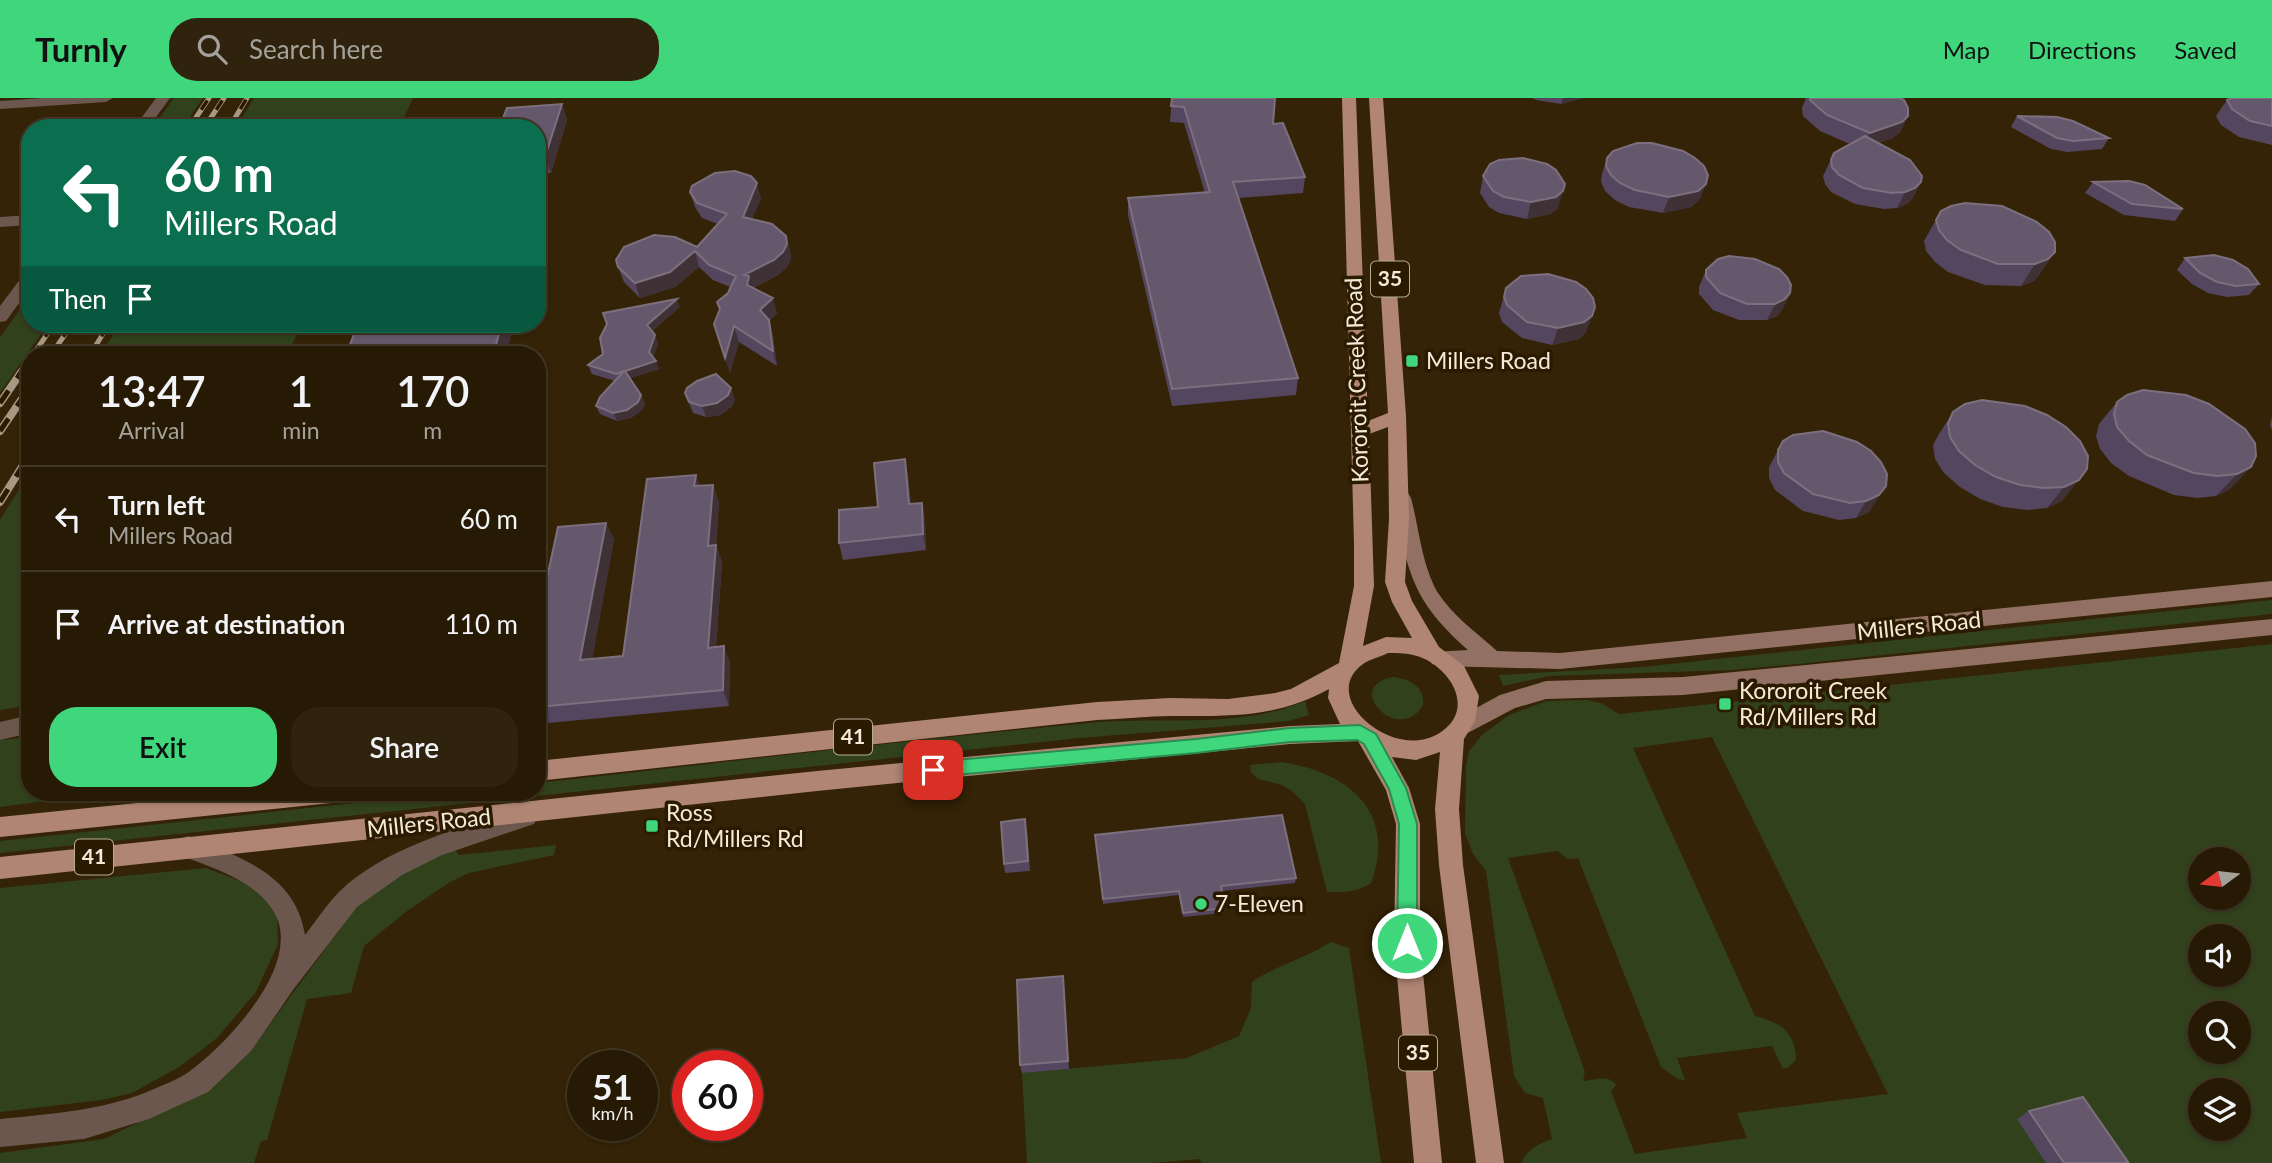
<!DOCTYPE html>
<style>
:root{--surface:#271a04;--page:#2f230e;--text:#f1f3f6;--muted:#a4a19a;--line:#433826;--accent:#40d77c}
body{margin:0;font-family:Lato,sans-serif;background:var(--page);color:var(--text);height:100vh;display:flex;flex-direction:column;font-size:26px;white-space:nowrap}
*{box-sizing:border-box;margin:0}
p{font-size:23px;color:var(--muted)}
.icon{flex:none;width:38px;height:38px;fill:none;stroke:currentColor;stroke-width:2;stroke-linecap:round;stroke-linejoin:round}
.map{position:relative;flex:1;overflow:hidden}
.sheet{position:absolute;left:21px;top:248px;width:525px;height:455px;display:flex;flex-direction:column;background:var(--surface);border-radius:28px;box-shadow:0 2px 5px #0004,0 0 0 2px var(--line)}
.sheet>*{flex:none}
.banner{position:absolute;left:21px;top:21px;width:525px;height:214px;border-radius:28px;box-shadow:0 2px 5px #0004,0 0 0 2px var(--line);background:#0b6e4f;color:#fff;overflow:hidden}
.needle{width:46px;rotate:255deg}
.buttons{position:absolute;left:2188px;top:749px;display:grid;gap:14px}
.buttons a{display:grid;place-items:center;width:63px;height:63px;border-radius:50%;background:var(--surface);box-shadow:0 2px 5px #0004,0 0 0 2px var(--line);font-size:35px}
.speed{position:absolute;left:567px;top:952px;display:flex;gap:14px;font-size:35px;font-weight:700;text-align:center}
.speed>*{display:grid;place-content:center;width:91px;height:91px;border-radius:50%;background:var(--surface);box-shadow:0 2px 5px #0004,0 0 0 2px var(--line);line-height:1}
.speed small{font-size:18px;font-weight:400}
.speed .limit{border:10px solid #d22;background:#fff;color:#111}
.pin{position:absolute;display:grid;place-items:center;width:60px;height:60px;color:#fff;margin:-30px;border-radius:14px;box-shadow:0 4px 10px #0006}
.me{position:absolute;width:77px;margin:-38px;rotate:0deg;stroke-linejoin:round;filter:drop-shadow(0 0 5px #0008)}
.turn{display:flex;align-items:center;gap:24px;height:147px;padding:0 28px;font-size:32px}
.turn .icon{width:91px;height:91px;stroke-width:2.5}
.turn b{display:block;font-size:49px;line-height:60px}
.then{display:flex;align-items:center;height:66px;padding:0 28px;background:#0003;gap:14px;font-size:26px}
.eta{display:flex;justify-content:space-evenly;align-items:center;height:119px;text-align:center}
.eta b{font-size:42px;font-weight:600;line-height:49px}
.primary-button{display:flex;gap:14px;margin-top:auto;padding:14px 28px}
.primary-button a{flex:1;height:80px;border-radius:28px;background:var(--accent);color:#111;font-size:28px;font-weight:600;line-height:80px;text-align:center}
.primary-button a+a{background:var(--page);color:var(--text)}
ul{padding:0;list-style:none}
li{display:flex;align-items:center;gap:21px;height:105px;padding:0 28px;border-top:2px solid var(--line)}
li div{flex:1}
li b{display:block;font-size:26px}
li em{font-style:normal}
header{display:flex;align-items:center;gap:42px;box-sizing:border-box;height:98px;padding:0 35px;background:var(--accent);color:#111}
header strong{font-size:33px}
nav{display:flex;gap:38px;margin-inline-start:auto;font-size:24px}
.search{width:490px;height:63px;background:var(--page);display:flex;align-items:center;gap:18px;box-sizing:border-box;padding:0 24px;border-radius:28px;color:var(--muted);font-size:26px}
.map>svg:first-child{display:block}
</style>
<header>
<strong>Turnly</strong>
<div class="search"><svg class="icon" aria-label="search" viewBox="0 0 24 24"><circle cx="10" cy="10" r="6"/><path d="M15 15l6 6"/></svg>Search here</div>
<nav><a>Map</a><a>Directions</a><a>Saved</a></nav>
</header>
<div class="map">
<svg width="2272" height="1065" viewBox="0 0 2272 1065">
<rect width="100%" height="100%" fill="#342306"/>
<path fill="#31411c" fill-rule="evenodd" d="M174,0H203L182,30H152Z
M254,0H413L399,30H236Z
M30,198V226H48L0,295V239Z
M120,226H302L287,257H100Z
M30,374V607L0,612V422Z
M2272,502V516L1798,566L1731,572L1549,578L1503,588L1499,577L1642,569Z
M2272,546V1065H1521C1527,1051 1539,1046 1552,1041L1543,1000L1525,995L1514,978L1486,773L1473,756L1465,735L1466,668L1469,653L1482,637L1509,617L1547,603L1587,602L1601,605L1619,616ZM1712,639L1888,996L1737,1015L1747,1040L1635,1056L1611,993L1616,987C1610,976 1594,982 1583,983L1585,974L1508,760L1558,753L1567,761L1578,760L1661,969L1678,981L1685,982L1677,960L1772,948L1783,971L1789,969L1796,962C1796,934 1780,924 1755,918L1633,650ZM2200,761H2238V800H2200ZM2200,838H2238V877H2200ZM2200,915H2238V954H2200ZM2200,992H2238V1031H2200Z
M1393,579C1410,581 1425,589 1423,607C1401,648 1340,589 1393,579Z
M1305,603L1309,617L1289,623L1080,640L0,755V743L449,695H537V685C722,665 906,642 1090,625C1162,618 1237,632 1305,603Z
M30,639V695H106L0,709V642Z
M1282,664C1347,674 1398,713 1371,785C1358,794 1342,795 1327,794L1305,706L1292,693L1282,687L1258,681L1251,674L1250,667Z
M556,747L554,757L469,775L450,784L407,813L364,848L351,895L307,901L267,1042L261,1043L254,1065H0V1055L104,1041L203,993L253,949L357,808L395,775L453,750L459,757Z
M206,770L251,787L277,814L278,846L256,894L217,940L179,969L132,995L102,1002L0,1014V790Z
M1331,844L1349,850L1381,1065H1201L1200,1061L1152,1065H1027L1022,975L1187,960L1239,938L1251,910L1252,884C1277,867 1306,860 1331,844Z"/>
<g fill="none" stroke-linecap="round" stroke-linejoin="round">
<path fill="#6b574e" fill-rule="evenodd" d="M43,0H113L106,4L0,11V3Z
M156,0H170L148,30H134Z
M30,117V127L0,129V119Z
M30,174V190L6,223L0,224V208L24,176Z
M30,617V635L0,642V624Z
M526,709L534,712L538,719L534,726L442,757L402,777L357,809L293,892L251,953L208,994L149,1021L84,1041L0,1049V1021C50,1016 99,1013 147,994C160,988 178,982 190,973C228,945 304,865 274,814C255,782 212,770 180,757L176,749L180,741L188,738L196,741C245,761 296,779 305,837C316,823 326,807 339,794C384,749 466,728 526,709Z"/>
<path fill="#927164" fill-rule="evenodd" d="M1401,393L1408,395L1411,400C1419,430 1422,468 1438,495C1453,518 1477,535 1497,553L1560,555L2272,483V499L1560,571L1440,568L1432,566L1429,560L1432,554L1468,552C1408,499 1410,473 1391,400L1394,395Z
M2272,521V537L1683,597L1546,601L1515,610L1462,638L1454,636L1451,629L1454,622L1500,597L1546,583L1683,579Z"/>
<path fill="#b08574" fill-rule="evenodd" d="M1342,0H1356L1368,323L1388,315L1369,0H1383L1406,318L1409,421L1405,484L1412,503L1439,549L1464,568L1479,598L1475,623L1464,641L1459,711L1463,767L1504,1065H1476L1439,767L1435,711L1440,654L1416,662L1392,659L1409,690L1420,726V845L1442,1065H1414L1394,845L1396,726L1386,692L1358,643L1290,646L817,693L0,781V759L817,673L1290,628L1340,626L1328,600L1329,591C1277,620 1230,618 1172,618C1147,618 1122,621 1097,622L537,683V663L1097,604L1170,600L1228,601L1275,595L1291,591L1339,565L1354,488V446ZM1388,329L1389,421L1385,484L1392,504L1412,540L1386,539L1363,548L1374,488L1369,336ZM1388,555C1398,555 1410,555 1420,559C1445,568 1471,601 1450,626C1407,675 1313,602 1363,566C1370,561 1380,559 1388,555Z
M235,695H343L339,702L331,705L0,739V719Z"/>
<g stroke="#a69883" stroke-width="5">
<path id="rail-far1" d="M189,30L209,0
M204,30L224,0
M229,30L247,0
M33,257L54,226
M51,257L72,226
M90,257L109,226
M20,275L30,261"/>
</g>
<g stroke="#a69883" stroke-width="8">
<path id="rail" d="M0,305L22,273
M0,333L30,289
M0,404L30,356"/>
</g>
<use href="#rail-far1" stroke="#2a1a00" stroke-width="3.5" stroke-dasharray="11" stroke-linecap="butt"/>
<use href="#rail" stroke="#2a1a00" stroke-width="5" stroke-dasharray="15" stroke-linecap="butt"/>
</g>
<path fill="#54465f" d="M1172,0L1273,26L1305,79L1303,95L1239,100L1298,280L1296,297L1172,308L1128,117V100L1205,95L1184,25L1170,24Z
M1532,0H1583L1561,6L1536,2Z
M1806,0H1900L1908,18L1900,34L1893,40L1878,45L1921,84L1912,101L1907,106L1897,110L1884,111L1855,106L1831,94L1825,86L1823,78L1834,55L1850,46L1820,33L1803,18L1802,10Z
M2272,0V47L2239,39L2221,27L2216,18L2227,2Z
M562,6L567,22L551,75L540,76L539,91H537V30Z
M2017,18L2109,40L2102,51L2067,54L2051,51L2011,29Z
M1607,60L1706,86L1699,102L1691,109L1663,115L1629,109L1615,102L1605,93L1601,84L1602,76Z
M1483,78L1558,110L1551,116L1527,121L1499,115L1489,109L1480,95Z
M2093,84L2183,111L2175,123L2124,117L2085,95Z
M690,94L761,100L752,121L786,138L790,153L791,161L787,169L778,177L753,190L777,215L769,223L773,237L777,268L739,244L730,275L720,213L717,204L728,195L730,189L713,182L699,169L675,189L640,200L624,184L618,169L697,149L718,126L702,120L695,109Z
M2002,108L2040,176L2034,183L2021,188L1985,187L1948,174L1935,164L1926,153L1924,143L1941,113Z
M2185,160L2259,186L2249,197L2227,199L2208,195L2192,186L2177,172Z
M1706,172L1790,195L1782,212L1777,218L1767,222H1739L1713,212L1699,196V189Z
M1506,190L1586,234L1579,241L1552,247L1522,240L1502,224L1499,215Z
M680,209L652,233L658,246L653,259L659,271L630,280L641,297L645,306L642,312L631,320L617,323L600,316L596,308L615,283L592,276L588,267Z
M685,295L735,301L732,308L721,317L706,319L693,315Z
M2117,304L2251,369L2230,391L2216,398L2197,400L2174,397L2129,378L2111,365L2100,351L2096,338L2099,326Z
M1953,314L2080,343L2062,403L2047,410L2027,412L2003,409L1980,401L1960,389L1944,375L1935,361L1933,347L1939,336Z
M2272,318V332L2270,327Z
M1783,343L1875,404L1869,414L1856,420L1839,422L1803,413L1775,392L1769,380V369Z
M905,361L908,378L911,406L922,405L925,422L926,452L843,462L839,445L878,409Z
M696,377L700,388L719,403L716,447L722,464L716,549L730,564L729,608L537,626V481L547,480L614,441L592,561L623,558Z
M1027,731L1030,773L1005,775L1004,766Z
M1095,737L1296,780L1295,785L1221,793L1225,810L1224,815L1183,819L1179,797L1103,806Z
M1064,887L1069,971L1022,975L1020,967Z
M2029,1013L2126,1065H2046L2017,1021Z"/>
<path fill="#403136" d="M1563,0H1583L1561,6Z
M562,6L567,22L551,75L545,59Z
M1908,18L1900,34L1893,40L1862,51L1870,35Z
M537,70L540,76L539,91H537Z
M1921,84L1912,101L1907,106L1897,110L1905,94Z
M757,85L761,100L747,134L743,119Z
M1565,86L1558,110L1551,116L1527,121L1531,104Z
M1706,86L1699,102L1691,109L1663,115L1669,99Z
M786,138L790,153L791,161L787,169L778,177L752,190L751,202L744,177Z
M695,153L699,169L675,189L640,200L635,185Z
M2055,154L2040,176L2034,183L2021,188L2035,166Z
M1790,195L1782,212L1777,218L1767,222L1775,206Z
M773,200L777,215L769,223L773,237L777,268L760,212Z
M677,201L680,209L650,235L647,227Z
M1592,218L1586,234L1579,241L1552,247L1558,230Z
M502,226H514L506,257H493Z
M734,228L739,244L730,275L725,260Z
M655,237L658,246L652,262L649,254Z
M656,263L659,271L629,281L625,273Z
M731,290L735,301L732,308L721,317L706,319L702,308Z
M641,297L645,306L642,312L631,320L617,323L613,315Z
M905,361L908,378L913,423L909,406Z
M2251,369L2230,391L2216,398L2237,376Z
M696,377L702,394L694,388Z
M2079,382L2062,403L2047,410L2064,389Z
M713,387L719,403L714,465L708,448Z
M1886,388L1869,414L1856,420L1866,403Z
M922,405L925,422L926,452L923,436Z
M606,425L614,441L589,578L580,562Z
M716,447L722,464L715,566L708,550Z
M724,548L730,564L729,608L723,592Z"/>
<path fill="#65586c" stroke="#7c6f7e" stroke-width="2" d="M1172,0H1275L1273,26L1283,25L1305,79L1233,84L1298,280L1172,291L1128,100L1210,94L1184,9L1171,8Z
M1810,0H1900L1904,2L1908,10V18L1902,24L1870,35L1827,17L1810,2Z
M2231,0H2272V28L2250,23L2232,11L2227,2Z
M562,6L545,59L537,60V30H499L507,10Z
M2017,18L2057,19L2073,23L2109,40L2073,43L2057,40Z
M1865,38L1910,62L1922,78L1921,84L1915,90L1905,94L1892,95L1863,90L1839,77L1832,69L1831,62L1834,55Z
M1637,45H1652L1683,53L1695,60L1704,68L1708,77L1706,86L1698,93L1669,99L1635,92L1620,85L1611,77L1606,68L1607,60L1613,53Z
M1523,60L1547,66L1556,72L1565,86L1563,93L1556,99L1531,104L1504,99L1493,93L1483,78L1490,66L1499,62Z
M735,73L751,78L757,85L743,119L772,126L786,138L787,146L783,154L774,162L744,177L749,178L747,187L773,200L760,212L769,222L773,253L734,228L725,260L714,226L720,211L717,204L728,195L736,178L709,167L695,153L670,174L635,185L618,169L616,162L624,149L654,137L675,139L697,149L727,116L697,105L690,94L692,88L715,75Z
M2129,83L2145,87L2183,111L2132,106L2093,84Z
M1965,105L2002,108L2037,124L2049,134L2055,144V154L2048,161L2035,166H1998L1961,152L1947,142L1939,132L1936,122L1941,113L1951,108Z
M2214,157L2233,162L2248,171L2259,186L2236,188L2217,184L2200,175L2185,160Z
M1729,158L1755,161L1779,171L1787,179L1791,187L1790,195L1785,201L1775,206H1747L1720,195L1706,179V172L1718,161Z
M1548,176L1576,184L1586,191L1593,200L1595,209L1592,218L1584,224L1558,230L1527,224L1507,207L1504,199L1506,190L1521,178Z
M677,201L647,227L655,237L649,254L656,263L625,273L641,297L638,304L627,312L613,315L596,308L600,299L624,273L616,276L588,267L603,256L600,240L607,226L603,215Z
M358,226H502L493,257H346Z
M716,276L731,290L728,297L717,305L702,308L689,304L685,295L687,290L697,283Z
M2143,292L2186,297L2209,306L2245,331L2255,345L2256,358L2251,369L2237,376L2217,378L2194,375L2147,357L2129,343L2117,329L2114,316L2117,304L2127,297Z
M1982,302L2025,308L2047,317L2066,329L2080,343L2088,358L2087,371L2079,382L2064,389L2044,390L2020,387L1996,379L1975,367L1959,353L1950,339L1948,326L1953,314L1965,306Z
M1823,333L1857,344L1871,353L1881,364L1887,376L1886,388L1879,397L1866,403L1850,405L1813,396L1784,375L1778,364V352L1783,343L1793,337Z
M905,361L909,406L922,405L923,436L839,445V412L878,409L874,365Z
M696,377L694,388L713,387L708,448L716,447L708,550L724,548L723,592L537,609V530L541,513H537V481L547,480L558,429L606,425L580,562L623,558L647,381Z
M1282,717L1296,780L1221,788L1225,810L1183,815L1179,793L1103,801L1095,737Z
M1025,721L1028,763L1004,766L1001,724Z
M1063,878L1068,963L1020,967L1017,882Z
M2083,999L2128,1064L2124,1065H2064L2029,1013Z"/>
<path fill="#40d77c" stroke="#2a8c51" stroke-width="2" d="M1360,627L1376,636L1406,690L1417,726V845L1414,851L1407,854L1400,851L1397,845L1399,726L1389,691L1364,646L1357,642L1290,644L1196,655L933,679L926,677L924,672L926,667L933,664L1196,641L1290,630Z"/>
<g fill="#40d77c" stroke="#2a1a00" stroke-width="2.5">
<rect x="1405" y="256" width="14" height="14" rx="3.5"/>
<rect x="1718" y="599" width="14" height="14" rx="3.5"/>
<rect x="645" y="721" width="14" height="14" rx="3.5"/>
<circle cx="1201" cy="806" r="7"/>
</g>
<g text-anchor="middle" stroke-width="7" stroke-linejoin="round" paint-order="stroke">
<g fill="#2a1a00" stroke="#b8ac99" stroke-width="2">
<rect x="1371" y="163.5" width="38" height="35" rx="5"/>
<rect x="834" y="621.5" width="38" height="35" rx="5"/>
<rect x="75" y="741.5" width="38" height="35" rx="5"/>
<rect x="1399" y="937.5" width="38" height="35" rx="5"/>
</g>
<g font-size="21" font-weight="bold" fill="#f5eada">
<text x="1390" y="188">35</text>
<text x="853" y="646">41</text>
<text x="94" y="766">41</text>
<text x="1418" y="962">35</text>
</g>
<g font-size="23" fill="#f5eada" stroke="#2a1a00" text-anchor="start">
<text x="1426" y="271">Millers Road</text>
<text x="1739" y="601">Kororoit Creek<tspan x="1739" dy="26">Rd/Millers Rd</tspan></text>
<text x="666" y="723">Ross<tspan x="666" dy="26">Rd/Millers Rd</tspan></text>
<text x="1215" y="814">7-Eleven</text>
</g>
<g font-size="23" fill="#f5eada" stroke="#2a1a00">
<text transform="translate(1357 282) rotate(-92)" y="8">Kororoit Creek Road</text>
<text transform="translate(1919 528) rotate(-6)" y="8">Millers Road</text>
<text transform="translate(429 725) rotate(-6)" y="8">Millers Road</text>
</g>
</g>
</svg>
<div class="buttons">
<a><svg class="needle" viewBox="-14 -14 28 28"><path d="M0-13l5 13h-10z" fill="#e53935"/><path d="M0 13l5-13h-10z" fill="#a4a19a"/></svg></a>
<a><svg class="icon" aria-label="sound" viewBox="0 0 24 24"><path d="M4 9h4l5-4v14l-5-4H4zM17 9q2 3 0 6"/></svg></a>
<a><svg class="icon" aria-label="search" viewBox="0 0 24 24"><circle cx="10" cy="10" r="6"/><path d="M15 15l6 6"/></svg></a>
<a><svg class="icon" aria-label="layers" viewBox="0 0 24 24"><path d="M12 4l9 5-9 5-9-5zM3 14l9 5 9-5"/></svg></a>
</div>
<div class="speed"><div>51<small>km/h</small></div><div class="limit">60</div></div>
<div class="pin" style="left:933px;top:672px;background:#d93025"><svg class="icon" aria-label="arrive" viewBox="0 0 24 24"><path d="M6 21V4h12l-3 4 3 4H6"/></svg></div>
<svg class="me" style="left:1407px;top:845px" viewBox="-20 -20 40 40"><circle r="17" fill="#40d77c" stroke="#fff" stroke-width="3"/><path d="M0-11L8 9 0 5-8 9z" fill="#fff"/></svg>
<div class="banner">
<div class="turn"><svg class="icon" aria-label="left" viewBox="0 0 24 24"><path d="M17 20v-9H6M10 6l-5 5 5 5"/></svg><div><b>60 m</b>Millers Road</div></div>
<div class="then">Then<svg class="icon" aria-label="arrive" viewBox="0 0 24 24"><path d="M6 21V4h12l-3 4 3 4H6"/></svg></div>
</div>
<section class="sheet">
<div class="eta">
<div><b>13:47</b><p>Arrival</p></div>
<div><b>1</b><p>min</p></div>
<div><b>170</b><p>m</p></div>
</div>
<ul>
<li><svg class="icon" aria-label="left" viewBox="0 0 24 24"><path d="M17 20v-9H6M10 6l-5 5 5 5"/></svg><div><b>Turn left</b><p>Millers Road</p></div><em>60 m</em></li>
<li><svg class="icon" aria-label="arrive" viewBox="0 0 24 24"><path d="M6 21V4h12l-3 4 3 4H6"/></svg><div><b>Arrive at destination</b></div><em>110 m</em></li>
</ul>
<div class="primary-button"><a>Exit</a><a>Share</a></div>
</section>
</div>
